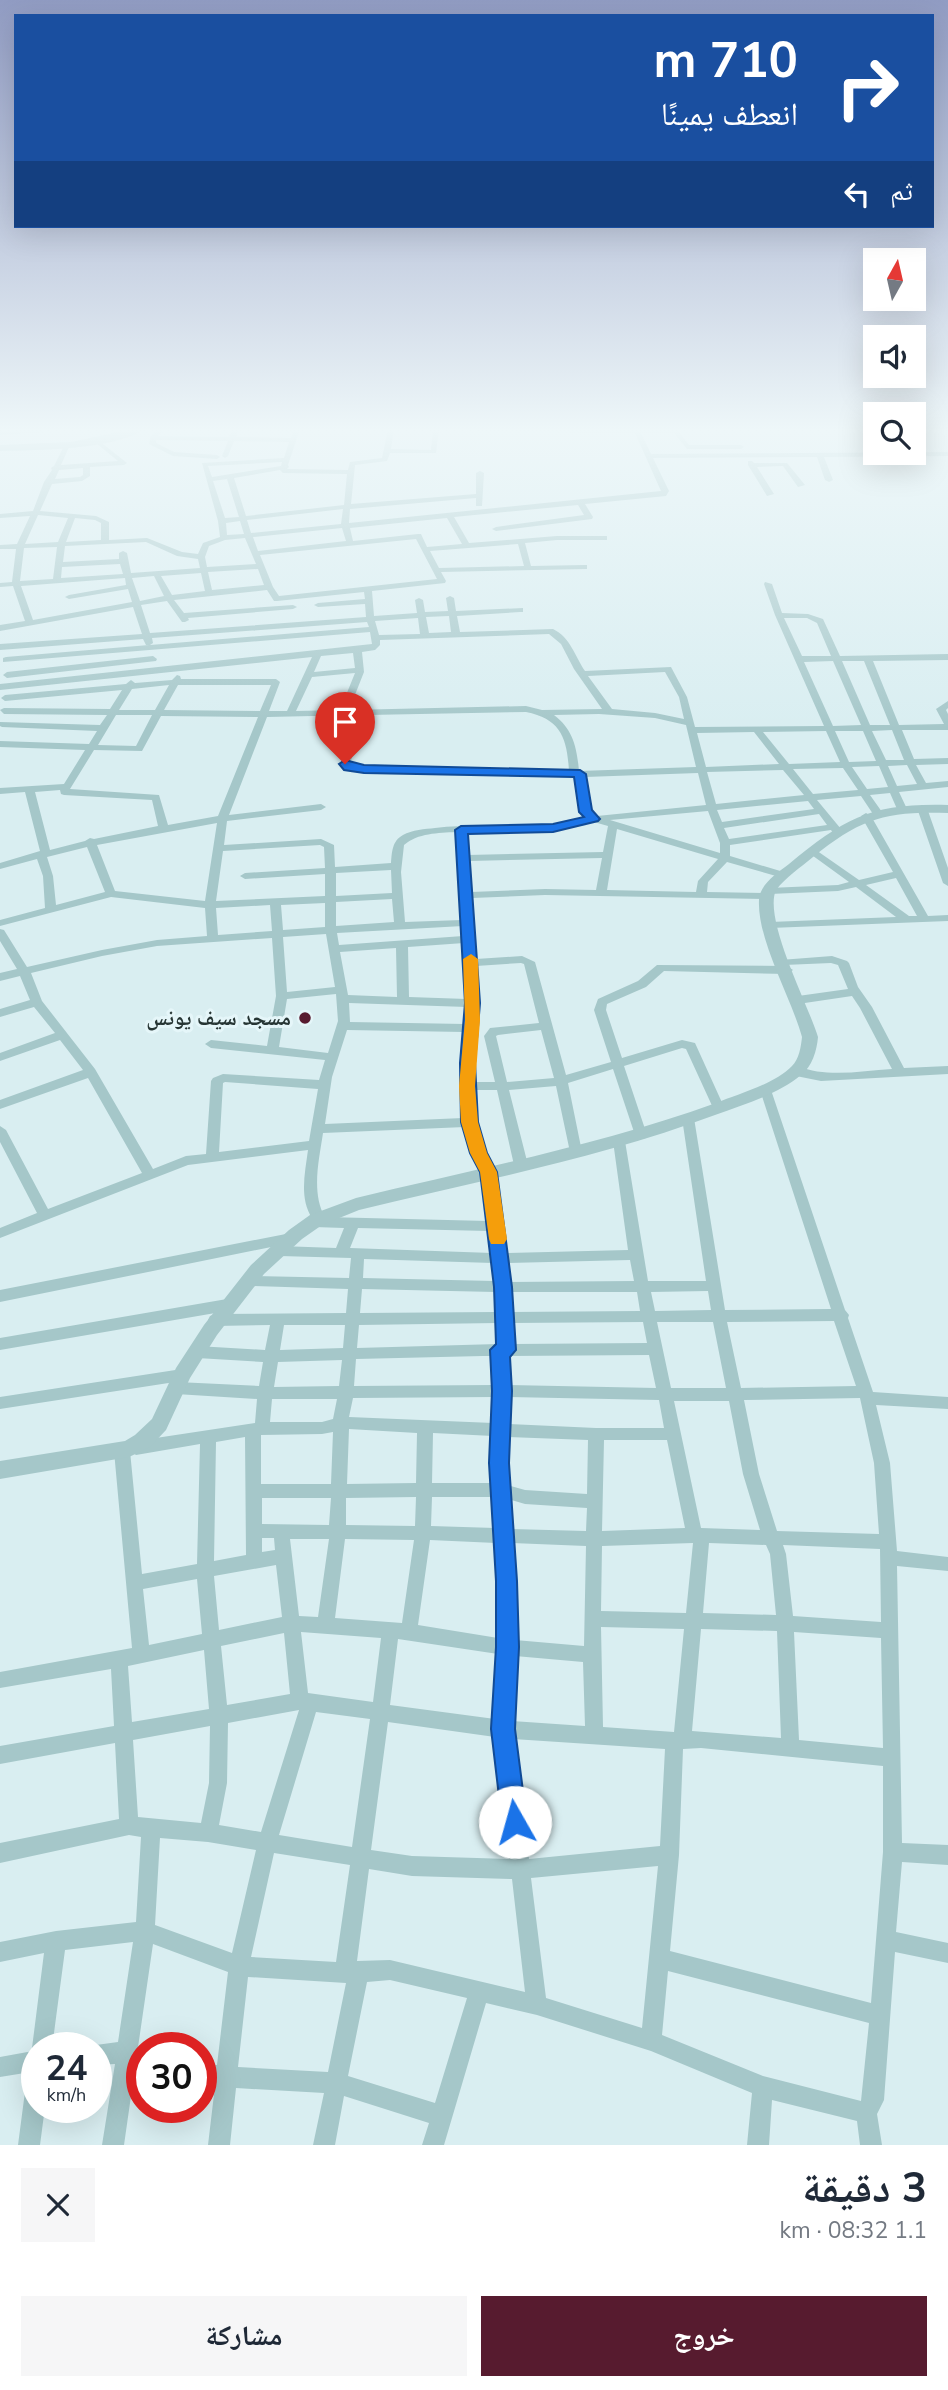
<!DOCTYPE html>
<html lang="ar">
<meta charset="utf-8">
<style>
:root{--surface:#fff;--page:#f6f6f7;--text:#1f2937;--muted:#747a83;--accent:#571b2f}
body{margin:0;font-family:"Nunito Sans","Noto Naskh Arabic",sans-serif;background:var(--page);color:var(--text);direction:rtl;height:100vh;display:flex;flex-direction:column;font-size:26px;white-space:nowrap}
*{box-sizing:border-box;margin:0}
p{font-size:23px;color:var(--muted)}
.icon{flex:none;width:38px;height:38px;fill:none;stroke:currentColor;stroke-width:2;stroke-linecap:round;stroke-linejoin:round}
.map{position:relative;height:2145px;overflow:hidden;direction:ltr}
.sheet{display:flex;flex-direction:column;background:var(--surface);flex:1}
.sheet>*{flex:none}
.guide{position:absolute;left:14px;top:14px;width:920px;height:214px;border-radius:0px;box-shadow:0 7px 28px #0002;direction:rtl;background:#1a4fa0;color:#fff;overflow:hidden}
.needle{width:46px;rotate:8deg}
.fabs{position:absolute;left:863px;top:248px;display:grid;gap:14px}
.fabs a{display:grid;place-items:center;width:63px;height:63px;border-radius:0px;background:var(--surface);box-shadow:0 7px 28px #0002;font-size:35px}
.speed{position:absolute;left:21px;top:2032px;display:flex;gap:14px;font-size:35px;font-weight:700;text-align:center}
.speed>*{display:grid;place-content:center;width:91px;height:91px;border-radius:50%;background:var(--surface);box-shadow:0 7px 28px #0002;line-height:1}
.speed small{font-size:18px;font-weight:400}
.speed .limit{border:10px solid #d22;background:#fff;color:#111}
.pin{position:absolute;display:grid;place-items:center;width:60px;height:60px;color:#fff;margin:-72px -30px;border-radius:50% 50% 50% 0;rotate:-45deg;box-shadow:0 0 7px #0007}
.pin .icon{rotate:45deg}
.me{position:absolute;width:77px;margin:-38px;rotate:353deg;stroke-linejoin:round;filter:drop-shadow(0 0 5px #0008)}
.turn{display:flex;align-items:center;gap:24px;height:147px;padding:0 21px;font-size:32px}
.turn .icon{width:91px;height:91px;stroke-width:2.5}
.turn b{display:block;font-size:49px;line-height:60px}
.then{display:flex;align-items:center;height:66px;padding:0 21px;background:#0003;gap:14px;font-size:26px}
.round{display:grid;place-items:center;flex:none;width:74px;height:74px;border-radius:0px;background:var(--page)}
.overview{display:flex;align-items:center;justify-content:space-between;height:119px;padding:0 21px}
h1{font-size:42px;font-weight:700;line-height:52px}
.primary-button{display:flex;gap:14px;margin-top:auto;padding:14px 21px}
.primary-button a{flex:1;height:80px;border-radius:0px;background:var(--accent);color:#fff;font-size:28px;font-weight:700;line-height:80px;text-align:center}
.primary-button a+a{background:var(--page);color:var(--text)}
.map>svg:first-child{display:block}
</style>
<div class="map">
<svg width="948" height="2145" viewBox="0 0 948 2145">
<rect width="100%" height="100%" fill="#d9eef1"/>
<g fill="none" stroke-linecap="round" stroke-linejoin="round">
<path fill="#a5c7c9" fill-rule="evenodd" d="M41,429L43,430V432L0,435V431Z
M157,429L163,430L158,436L229,437L233,429H239L236,437L291,438L293,432L275,431L272,429H300L288,465L289,467L287,469L348,470L350,462L382,458L388,429H394L391,449L431,450L433,429H439L436,453H390L387,461L355,465L351,504L476,494V473L480,471L484,473L482,506H476V498L350,509L349,523L661,491L635,433L477,431L474,429H676L689,445H741L744,447L741,449H687L674,433H641L651,454L948,452V456L824,457L833,480L829,482L825,480L817,457L653,458L669,491L666,496L585,504L593,517L592,519L496,531L492,529L496,527L584,515L578,505L454,517L469,543L557,536H607V540H557L525,543L531,566L584,565H587V569L441,572L446,581L445,583L372,591L374,616L417,613L415,600L419,598L423,600L425,612L448,611L446,598L450,596L454,598L456,611L523,608V612H520L457,616L460,632L553,629C570,637 575,656 585,671L671,667L687,697L695,727L824,726L775,615L764,584L765,582L772,584L782,613L808,614L823,619L840,656L948,654V660L873,661L899,725L944,724L936,709L948,701V708L946,710L948,714V730H902L914,759L948,758V764L916,765L926,783L948,781V787L899,792L907,809L902,812L897,809L890,793L870,795L882,812L877,815L873,814L861,796L817,800L841,829V833H833L831,830L730,845V856L787,873L788,875L783,878L727,862L708,882L707,892L765,893V889L769,888L838,885L849,882L809,853L808,851L813,848L859,880L893,872L861,816L866,813L871,816L928,916L948,915V921L770,928L765,925L770,922L896,917L856,887L838,891L770,894V898L766,899L545,895L472,898L476,959L522,956L535,962L566,1075L611,1062L594,1010L598,999L638,981L657,965L787,966L793,970L787,974L664,971L646,987L607,1004L606,1010L622,1058L682,1040L695,1043L724,1107L722,1110H714L686,1049L682,1048L624,1066L647,1135L646,1138L641,1139L635,1135L613,1069L568,1083L582,1152L581,1155H571L570,1152L556,1086L509,1090L528,1165L526,1168H516L514,1165L497,1090H475L476,1122L480,1140L495,1172L506,1253L628,1250L613,1141L619,1136L625,1141L648,1281H706L682,1118L688,1114L694,1118L725,1310L831,1309L760,1090L762,1087H770L845,1310L849,1315L848,1318L873,1392L948,1397V1409L876,1405L890,1463L897,1551L948,1557V1571L897,1566L902,1843L948,1845V1865L902,1862L896,1932L948,1943V1963L895,1952L884,2100L877,2114L882,2145H860L857,2121L772,2100L769,2145H747L752,2093L651,2051L537,2015L486,2003L444,2145H422L429,2123L344,2096L335,2145H313L324,2093L236,2088L230,2145H208L215,2086H201V2065H217L228,1972L153,1944L136,2061H142V2082H133L124,2145H102L115,2064L96,2065V2048H89L96,2045L118,2042L133,1942L65,1950L52,2048H37V2071L0,2077V2057L33,2051L32,2048L44,1953L0,1962V1942L56,1931L136,1922L141,1837L129,1835L0,1863V1843L119,1819L115,1743L0,1764V1746L114,1726L111,1669L0,1688V1672L132,1648L114,1451L116,1446L122,1444L128,1448L131,1443L136,1441L255,1423L257,1399L176,1394L171,1392L168,1388L171,1384L175,1382L0,1409V1397L182,1369L187,1371L189,1375L187,1379L177,1382L259,1386L263,1362L197,1358L192,1356L190,1352L192,1348L197,1346L265,1350L270,1325L215,1326L210,1324L208,1320L210,1316L215,1314L346,1313L348,1289L250,1286L245,1285L243,1281L245,1277L250,1276L349,1278L351,1258L280,1256L275,1255L273,1251L275,1247L280,1246L336,1248L344,1228L314,1227L309,1226L307,1222L312,1218C299,1198 305,1173 308,1150L188,1165L0,1238V1228L37,1213L0,1142V1126L6,1130L48,1209L142,1173L88,1078L0,1109V1100L83,1070L60,1040L0,1061V1053L55,1033L34,1007L0,1017V1009L30,1000L20,976L0,981V973L17,969L0,941V929L4,930L27,967L102,950L157,940L207,936L205,908L111,897L0,926V920L45,908L43,876L37,859L0,869V863L40,851L25,792L0,794V788L64,784L85,750L0,747V741L89,744L97,731L2,727L0,726V722L100,725L107,715L4,714L0,710L4,708L110,709L122,690L5,701L1,698L5,695L126,684L131,680L135,683L172,680L177,675L180,676L181,679H276L280,682L269,711H287L312,657L0,690V684L372,644L370,632L3,662V658L6,657L149,645H146L143,639L0,650V644L142,634L133,607L0,631V625L25,621L13,586L0,587V583L12,582L16,549H0V545L17,544L30,516L0,518V514L33,511L44,482L52,470L51,468L54,466L64,446L69,447L61,465L118,461L96,443V441L98,440L127,463L124,465L90,467V476L82,481L52,484L40,511L96,516L109,522V540L147,538L182,552L198,554L203,543L220,537L218,521L202,463L284,458L289,442L234,441L228,456L225,458L222,456L228,441L156,440V443L174,452L217,455L220,457L217,459L173,456L149,444L150,438ZM282,462L281,466L212,477L208,466ZM83,468V475L80,477L55,479L59,470ZM280,470L283,473L347,474L344,505L246,516L234,478ZM227,479L239,517L225,518L213,481ZM343,509L341,524L251,533L247,520ZM38,515L68,518L58,542L25,544ZM75,518L95,520L101,523V540L66,542ZM447,518L462,544L427,547L421,534H418L353,541L350,528ZM240,521L244,534L227,535L226,523ZM342,528L346,541L258,551L253,537ZM245,538L256,564L207,567L205,557L209,546L225,540ZM416,539L437,579L279,596L273,587L260,555ZM146,542L177,556L198,559L200,568L131,573L127,553L123,551L119,553V559L63,562L65,546ZM518,544L524,566L439,568L430,551ZM57,547L53,579L20,581L24,548ZM120,564L123,574L61,578L62,567ZM258,569L264,585L212,590L208,572ZM201,573L205,591L172,595L161,576ZM154,576L164,596L140,601L132,578ZM125,578L126,585L69,595L65,597L69,599L128,589L132,602L33,620L21,586ZM267,590L274,601H277L364,592L365,599L318,603L314,605L318,607L365,604L366,617L150,633L141,605L167,601L182,622H185L189,620L188,618L293,609L297,607L293,605L184,613L174,600ZM449,616L451,632L429,633L426,617ZM418,618L420,634L379,635L375,621ZM784,618H807L817,623L831,656H802ZM367,622L369,627L150,645L153,643L152,638ZM549,634L561,644L574,669L602,709L542,710L526,706L349,710L364,672L362,652L375,650L380,645V640ZM353,653L355,668L314,672L321,656ZM833,661L861,725L833,726L804,662ZM842,661H864L890,725H870ZM665,672L679,697L684,719L655,713L612,709L588,676ZM355,673L340,710L296,711L312,677ZM169,685L155,710H119L132,689ZM178,685H271L260,711L164,710ZM526,712C561,719 567,738 569,771L355,765L350,763L368,715ZM599,714L655,718L686,725L696,767L579,771C577,748 573,729 554,715ZM116,715H152L136,746L98,745ZM359,715L340,764L350,770L575,777L579,808L587,818C538,832 486,822 435,828C425,829 412,830 403,835C392,841 392,852 391,863L335,867L334,845L321,839L224,845L227,821L321,810L326,807L321,804L229,815L267,717ZM161,716L258,717L218,816L168,825L159,795L70,789L94,750L142,751ZM892,730L904,760H886L872,731ZM826,731L840,762L789,764L763,732ZM835,731H863L876,761L849,762ZM754,732L779,764L706,767L697,733ZM907,765L917,784L897,786L888,766ZM879,766L888,787L867,789L852,767ZM843,768L858,790L813,794L793,769ZM783,770L804,795L716,804L707,772ZM698,773L706,805L597,816L589,807L585,777ZM60,790L61,794L64,795L152,800L158,826L94,839L90,838L85,841L50,850L35,792ZM808,801L814,809L722,822L717,810ZM708,811L720,843V853L610,820ZM819,814L827,825L729,839L724,828ZM594,822L608,826L603,852L468,855L466,832L558,831ZM217,823L205,901L115,891L97,845ZM617,829L718,859L698,881L696,892L607,890ZM456,832L462,920L405,922L401,872L404,845C418,833 438,833 456,832ZM320,845L324,847L325,868L245,873L240,876L245,879L325,874V896L216,901L223,851ZM87,847L105,892L56,905L53,876L47,857ZM602,858L596,890L545,889L471,892L469,861ZM391,870L392,893L336,896V873ZM896,878L917,916H909L866,885ZM392,899L394,922L336,926V902ZM325,903V927L283,930L281,905ZM270,905L272,931L218,935L216,908ZM463,926V936L339,945L337,933ZM326,934L335,987L287,992L283,937ZM272,938L276,996L267,1046L211,1040L205,1044L211,1048L325,1060L319,1080L223,1074L213,1078L211,1081L206,1154L186,1156L153,1169L95,1069L42,1001L31,973L102,956L157,946ZM464,943L467,999L409,997L408,947ZM396,948L397,997L348,995L340,952ZM521,963L524,964L539,1023L490,1028L484,1036L495,1082H474L473,1063L479,1003L476,966ZM336,994L338,1021L328,1053L279,1047L287,999ZM349,1003L467,1007L465,1024L350,1022ZM347,1030L464,1032L461,1063L463,1118L325,1124L332,1077ZM541,1030L554,1078L507,1082L496,1036L498,1035ZM225,1082L318,1089L309,1141L219,1152L223,1083ZM465,1127L468,1140L481,1172L488,1221L325,1217C311,1193 319,1160 323,1133ZM358,1228L489,1231L492,1253L350,1248ZM364,1259L493,1263L494,1281L363,1278ZM630,1260L634,1281L509,1282L507,1263ZM362,1289L495,1292L496,1312L360,1313ZM708,1291L711,1310L655,1311L651,1292ZM509,1292H637L640,1311L511,1312ZM834,1321L856,1386L741,1388L727,1322ZM643,1322L647,1343L513,1344L511,1323ZM657,1322H713L726,1388H671ZM497,1323L498,1344L357,1348L359,1325ZM284,1325H345L343,1348L280,1350ZM649,1355L656,1388L509,1385L508,1356ZM483,1356H493L494,1385L354,1386L356,1359ZM342,1360L339,1386L274,1387L278,1362ZM494,1397L493,1423L349,1417L353,1398ZM509,1397L659,1400L664,1428H596L509,1424ZM860,1398L874,1463L879,1534L777,1531L759,1474L744,1400ZM272,1399H337L333,1419L322,1422H270ZM674,1401H729L743,1474L760,1530L701,1528ZM349,1429L417,1433L416,1483L347,1484ZM333,1432L331,1484H261V1435L322,1434ZM433,1433L493,1436L491,1483H432ZM245,1437L246,1555L214,1561L216,1442ZM508,1437L588,1440L587,1494L525,1490L507,1485ZM604,1440H667L685,1528L602,1531ZM200,1444L197,1564L142,1574L130,1451L136,1455ZM416,1497L415,1526L346,1525V1498ZM432,1497H492L495,1528L431,1526ZM262,1498H331L329,1525L262,1524ZM508,1499L525,1504L587,1508L586,1531L511,1529ZM262,1538H274L275,1550L262,1552ZM290,1539H329L318,1617L299,1616ZM345,1539L414,1540L402,1623L335,1618ZM430,1540L496,1543L498,1638L418,1625ZM512,1543L586,1546L584,1646L515,1640ZM693,1543L686,1613L601,1611L602,1546ZM709,1543L766,1545L770,1554L776,1615L703,1613ZM783,1545L880,1549L881,1622L793,1616L786,1554ZM276,1565L282,1617L219,1630L214,1576ZM197,1579L202,1634L149,1645L143,1589ZM601,1627L684,1629L674,1732L603,1727ZM701,1629L777,1631L781,1738L692,1731ZM301,1632L381,1638L373,1702L308,1693ZM794,1632L881,1638L883,1748L799,1740ZM284,1633L290,1694L227,1705L221,1646ZM398,1639L498,1654L495,1719L390,1705ZM204,1650L209,1709L132,1722L128,1666ZM515,1656L583,1662L585,1726L512,1721ZM299,1710L261,1832L219,1825L227,1783L228,1723ZM316,1712L370,1719L352,1847L279,1835ZM388,1722L495,1737L509,1859L412,1856L371,1850ZM210,1726L209,1783L201,1823L138,1817L133,1740ZM513,1739L665,1749L660,1846L529,1859ZM701,1748L883,1766V1852L871,2003L670,1951L679,1855L683,1749ZM160,1838L208,1842L256,1850L232,1953L155,1925ZM274,1853L350,1865L336,1962L251,1957ZM658,1866L642,2028L546,1998L531,1878ZM369,1869L412,1876L512,1879L525,1992L390,1960L357,1961ZM668,1971L869,2023L861,2101L763,2076L662,2035ZM248,1977L346,1983L328,2072L238,2067ZM390,1980L467,1998L435,2103L348,2076L367,1982Z
M748,461H752L754,463H787L805,485L798,487L783,466L757,467L774,494L767,496L748,465Z
M153,656L157,659L156,661L7,678L3,675L7,672Z
M922,805L927,808L948,868V886L943,883L917,808Z
M832,956L847,961L849,963L858,987L872,1007L904,1068L948,1066V1074L821,1081L796,1076L792,1070L798,1066C826,1078 861,1071 892,1069L860,1008L852,996L798,1004L792,1000L798,996L848,989L838,965L831,963L784,965L778,962L780,960Z
M291,1233L296,1234L298,1238L296,1242L0,1302V1290Z
M227,1299L232,1301L234,1305L232,1309L227,1311L0,1350V1338Z
M37,2074V2107H45L40,2145H18L26,2084L30,2077Z"/>
<path fill="#a5c7c9" fill-rule="evenodd" d="M132,429H145C113,450 39,450 0,451V445L71,442Z
M948,805V813C886,811 861,818 813,857C800,868 786,877 776,890C763,919 808,1004 818,1037C817,1050 812,1067 801,1075C777,1095 744,1104 715,1115C600,1158 478,1181 359,1210L322,1225L302,1239L264,1274L217,1335L190,1378L166,1430L150,1447L129,1457L0,1479V1461L125,1441L135,1435L152,1419L176,1368L204,1325L251,1265L289,1230L310,1215L356,1198C477,1169 599,1145 716,1103C738,1094 775,1084 792,1066C799,1059 801,1047 802,1037C791,997 757,940 759,900C760,884 777,873 789,864C846,817 873,803 948,805Z"/>
</g>
<linearGradient id="sky" x2="0" y2="1"><stop stop-color="#919cc3"/><stop offset="0.59" stop-color="#eef7f9"/><stop offset="1" stop-color="#eef7f9" stop-opacity="0"/></linearGradient>
<rect width="948" height="729" fill="url(#sky)"/>
<path fill="#1a73e8" stroke="#114b97" stroke-width="2" d="M345,760L364,765L580,770L586,774L592,810L600,819L598,821L553,832L468,834L480,1003L475,1063L478,1122L487,1153L497,1172L512,1287L516,1350L510,1357L512,1391L509,1463L517,1581L519,1647L515,1729L527,1822L523,1831L515,1834L506,1831L502,1822L491,1729L496,1647V1581L489,1463L492,1391L490,1350L496,1344L494,1287L480,1172L470,1153L461,1122L460,1063L465,1003L455,830L461,826L553,824L584,817L579,812L574,777L364,773L344,770L339,764Z"/>
<path fill="#f59e0b" d="M471,954L478,959L480,1020L475,1086L478,1122L487,1153L497,1172L507,1239L504,1244H491L489,1239L480,1172L470,1153L461,1122L459,1086L465,1020L463,959Z"/>
<circle fill="#571b2f" stroke="#e5f6f9" stroke-width="2.5" cx="305" cy="1018" r="7"/>
<g text-anchor="middle" stroke-width="6" stroke-linejoin="round" paint-order="stroke">
<g font-size="21" font-weight="bold" fill="#263534" stroke="#e5f6f9" text-anchor="end">
<text x="291" y="1025">مسجد سيف يونس</text>
</g>
</g>
</svg>
<div class="fabs">
<a><svg class="needle" viewBox="-14 -14 28 28"><path d="M0-13l5 13h-10z" fill="#e53935"/><path d="M0 13l5-13h-10z" fill="#747a83"/></svg></a>
<a><svg class="icon" aria-label="sound" viewBox="0 0 24 24"><path d="M4 9h4l5-4v14l-5-4H4zM17 9q2 3 0 6"/></svg></a>
<a><svg class="icon" aria-label="search" viewBox="0 0 24 24"><circle cx="10" cy="10" r="6"/><path d="M15 15l6 6"/></svg></a>
</div>
<div class="speed"><div>24<small>km/h</small></div><div class="limit">30</div></div>
<div class="pin" style="left:345px;top:764px;background:#d93025"><svg class="icon" aria-label="arrive" viewBox="0 0 24 24"><path d="M6 21V4h12l-3 4 3 4H6"/></svg></div>
<svg class="me" style="left:515px;top:1822px" viewBox="-20 -20 40 40"><circle r="19" fill="#fff"/><path d="M0-13L10 11 0 6-10 11z" fill="#1a73e8"/></svg>
<div class="guide">
<div class="turn"><svg class="icon" aria-label="right" viewBox="0 0 24 24"><path d="M7 20v-9h11M14 6l5 5-5 5"/></svg><div><b>710 m</b>انعطف يمينًا</div></div>
<div class="then">ثم<svg class="icon" aria-label="left" viewBox="0 0 24 24"><path d="M17 20v-9H6M10 6l-5 5 5 5"/></svg></div>
</div>
</div>
<section class="sheet">
<div class="overview"><div><h1>3 دقيقة</h1><p>1.1 km · 08:32</p></div><a class="round"><svg class="icon" aria-label="close" viewBox="0 0 24 24"><path d="M6 6l12 12M18 6L6 18"/></svg></a></div>
<div class="primary-button"><a>خروج</a><a>مشاركة</a></div>
</section>
